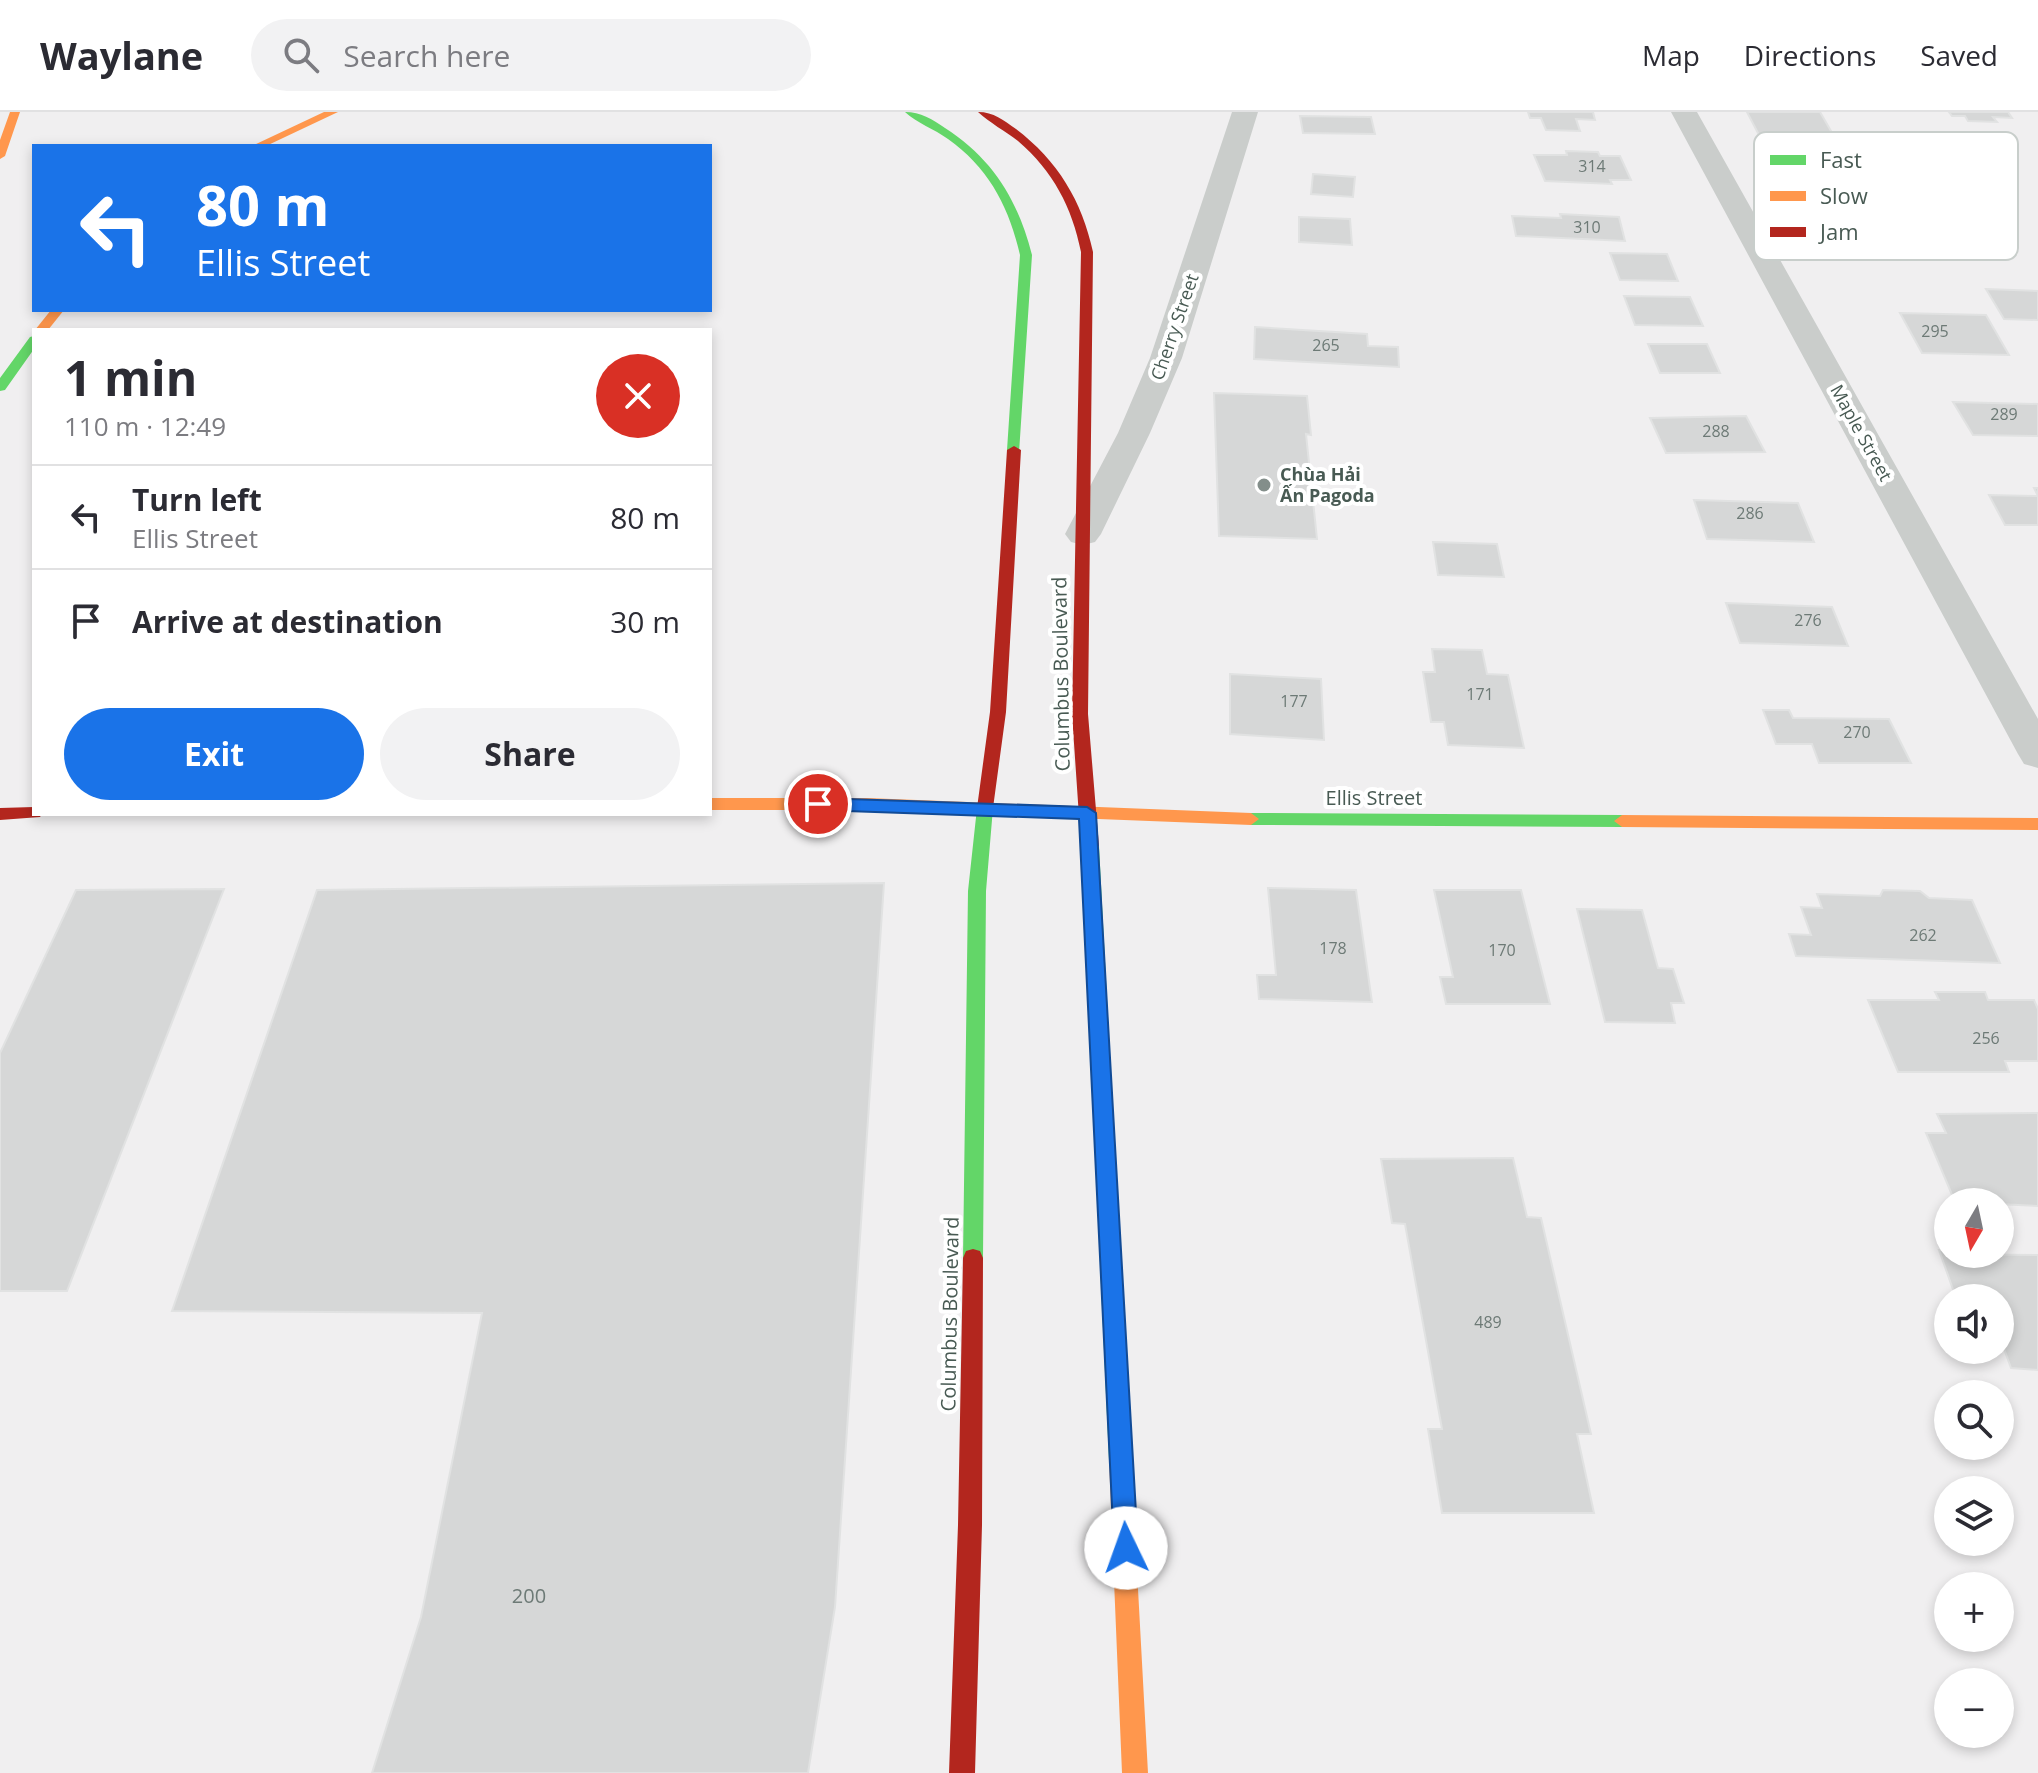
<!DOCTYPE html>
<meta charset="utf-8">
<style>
:root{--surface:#fff;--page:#f2f2f3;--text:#2b2b33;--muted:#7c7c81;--line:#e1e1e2;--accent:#1a73e8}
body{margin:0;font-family:"Open Sans",sans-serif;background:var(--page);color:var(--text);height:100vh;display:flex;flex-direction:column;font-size:30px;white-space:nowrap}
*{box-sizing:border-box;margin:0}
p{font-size:26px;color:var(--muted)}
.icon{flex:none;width:44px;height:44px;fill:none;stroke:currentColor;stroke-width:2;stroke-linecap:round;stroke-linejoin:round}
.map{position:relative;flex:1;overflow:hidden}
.panel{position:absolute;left:32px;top:216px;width:680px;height:488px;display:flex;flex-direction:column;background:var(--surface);border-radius:0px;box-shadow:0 4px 12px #0003}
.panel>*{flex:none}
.guide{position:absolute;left:32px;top:32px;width:680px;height:168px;border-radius:0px;box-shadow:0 4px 12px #0003;background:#1a73e8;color:#fff;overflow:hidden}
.needle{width:52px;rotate:189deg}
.tools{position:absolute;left:1934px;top:1076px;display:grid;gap:16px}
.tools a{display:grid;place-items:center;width:80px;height:80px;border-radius:50%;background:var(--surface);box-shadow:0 4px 12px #0003;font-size:40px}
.pin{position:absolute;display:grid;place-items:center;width:68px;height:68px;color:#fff;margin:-34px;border:4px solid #fff;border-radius:50%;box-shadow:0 2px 8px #0007}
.me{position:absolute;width:88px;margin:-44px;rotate:357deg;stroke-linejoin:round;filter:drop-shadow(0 0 6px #0008)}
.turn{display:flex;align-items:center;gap:28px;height:168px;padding:0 32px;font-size:36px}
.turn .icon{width:104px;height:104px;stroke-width:2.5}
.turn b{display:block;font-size:56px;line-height:68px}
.round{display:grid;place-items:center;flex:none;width:84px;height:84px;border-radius:42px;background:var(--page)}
.head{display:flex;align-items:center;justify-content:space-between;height:136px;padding:0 32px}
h1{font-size:48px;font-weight:700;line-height:60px}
.button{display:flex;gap:16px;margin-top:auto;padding:16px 32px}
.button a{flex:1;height:92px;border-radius:48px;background:var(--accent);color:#fff;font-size:32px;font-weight:700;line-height:92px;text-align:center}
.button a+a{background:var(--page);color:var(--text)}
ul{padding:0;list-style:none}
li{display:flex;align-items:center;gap:24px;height:104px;padding:0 32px;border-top:2px solid var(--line)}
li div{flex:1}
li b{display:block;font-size:30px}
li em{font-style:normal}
header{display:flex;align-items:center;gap:48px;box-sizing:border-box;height:112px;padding:0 40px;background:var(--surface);border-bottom:2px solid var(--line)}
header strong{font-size:38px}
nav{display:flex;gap:44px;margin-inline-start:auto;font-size:28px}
.search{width:560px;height:72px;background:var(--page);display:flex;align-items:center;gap:20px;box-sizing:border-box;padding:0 28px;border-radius:44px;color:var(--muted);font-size:30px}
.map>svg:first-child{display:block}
</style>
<header>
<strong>Waylane</strong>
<div class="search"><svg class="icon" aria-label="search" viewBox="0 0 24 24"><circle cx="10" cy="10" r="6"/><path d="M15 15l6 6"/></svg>Search here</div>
<nav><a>Map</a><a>Directions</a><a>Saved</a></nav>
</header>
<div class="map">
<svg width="2038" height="1661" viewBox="0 0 2038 1661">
<rect width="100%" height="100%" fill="#f0eff0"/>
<path fill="#d6d7d7" stroke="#e1e2e2" stroke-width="2" d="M1528,0H1593L1595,8L1576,7L1580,19L1546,18L1541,6H1530Z
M1747,0H1820L1835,26L1759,23Z
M1949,0H2008L2012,6L1993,5L1997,10L1968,9L1965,4H1952Z
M1300,4L1371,5L1375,22L1303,21Z
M1566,39L1598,40L1600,44H1620L1631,68H1610L1612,72L1545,69L1534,43H1567Z
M1313,62L1355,65L1353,85L1311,82Z
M1560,102L1619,105L1625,129L1516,124L1512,104L1561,106Z
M1299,105L1350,107L1352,133L1299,130Z
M1610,141L1667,142L1678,169L1620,168Z
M1986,177L2038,179V208L2004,207Z
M1624,184L1690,185L1703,214L1635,213Z
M1900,201L1986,203L2009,243L1922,241Z
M1255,215L1367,222L1368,234L1398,235L1399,255L1254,247Z
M1648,232H1707L1720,261H1660Z
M1214,281L1307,284L1311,323L1306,322L1317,427L1219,424Z
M1953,290L2038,292V324L1973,323Z
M1746,304L1765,340L1666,341L1650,306Z
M2034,376H2038V413H2005L1989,383L2038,384Z
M1694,388L1798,391L1814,430L1707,427Z
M1433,430L1497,432L1504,465L1438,463Z
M1726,491L1832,495L1848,534L1740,531Z
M1432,537L1482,538L1487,562L1508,563L1524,636L1448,633L1444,610H1431L1423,560H1435Z
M1230,562L1321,567L1324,628L1230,622Z
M1763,598H1789L1793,606L1889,607L1911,651H1819L1812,632H1776Z
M884,771L835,1495L808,1661H372L421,1505L482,1201L172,1199L317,778Z
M1268,776L1356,778L1372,890L1259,887L1257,863H1276Z
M224,777L67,1179H0V941L76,778Z
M1434,778H1521L1550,892H1446L1440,865H1453Z
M1883,778L1920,779L1929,786L1972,788L2000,851L1796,844L1789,822L1811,823L1801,795L1822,796L1817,782L1880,784Z
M1577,797L1642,798L1658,856L1673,857L1684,891H1671L1675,911L1605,910Z
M1935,880H1985L1988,888H2034L2038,897V949H2005L2009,960H1898L1868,888H1939Z
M2038,1001V1094L1955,1090L1926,1021H1946L1937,1002Z
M1513,1046L1527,1105L1541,1106L1591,1322H1577L1594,1401H1442L1428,1317H1442L1405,1112L1392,1111L1381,1047Z
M1939,1138H1948V1142L2038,1143V1258L2011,1256L2003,1234H2000V1186H1956Z"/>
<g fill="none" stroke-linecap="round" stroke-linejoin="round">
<path fill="#cacdcb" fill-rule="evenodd" d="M1232,0H1258L1182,246L1150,321L1101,422L1095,430L1083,433L1071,430L1065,422L1118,321L1150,246Z
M1671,0H1697L2038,607V656L2024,652L2018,642Z"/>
<path fill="#63d668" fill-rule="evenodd" d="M905,0C921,0 932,7 945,16C993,47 1018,88 1032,143L1019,341L1014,342L1007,338L1020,143C1009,95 989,56 948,27C934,17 917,11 905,0Z
M34,224V237L5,278L0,279V266L30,225Z
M985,690L993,696L986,779L983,1146L980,1153L973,1155L966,1153L963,1146L968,779L977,696Z
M1251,701L1622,703L1630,709L1622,715L1251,713L1243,707Z
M1090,728L1099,734L1131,1348L1128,1356L1120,1359L1112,1356L1109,1348L1081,734Z"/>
<path fill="#ff974d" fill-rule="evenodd" d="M10,0H20L5,44L0,47V28Z
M324,0H338L266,34H252Z
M51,198H64L48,218H35Z
M710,686H867L1251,701L1259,707L1251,713L867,698H710Z
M1622,703L2038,706V718L1622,715L1614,709Z
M1120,1337L1128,1340L1131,1348L1148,1661H1122L1109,1348L1112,1340Z"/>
<path fill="#b3261e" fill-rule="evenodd" d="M978,0C994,0 1003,8 1016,17C1058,49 1082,89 1093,140L1088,602L1099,734L1090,740L1081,734L1072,602L1081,140C1072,95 1053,59 1018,29C1005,19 990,11 978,0Z
M1014,334L1021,338L1006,600L993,696L985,702L977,696L990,600L1007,338Z
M34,695V702H42L40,705L0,708V696Z
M973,1137L980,1139L983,1146L982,1413L975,1661H949L958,1413L963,1146L966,1139Z"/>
</g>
<path fill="#1a73e8" stroke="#114b97" stroke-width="2" d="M818,686L1087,695L1096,701L1138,1436L1134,1445L1126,1448L1117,1445L1114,1436L1079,707L818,698L810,692Z"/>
<circle fill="#838e8a" stroke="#fff" stroke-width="3" cx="1264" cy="373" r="8"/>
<g text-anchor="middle" stroke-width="8" stroke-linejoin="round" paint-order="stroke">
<g font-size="16" fill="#6d7a76">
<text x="1592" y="60">314</text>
<text x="1587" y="121">310</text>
<text x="1935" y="225">295</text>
<text x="1326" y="239">265</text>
<text x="2004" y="308">289</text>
<text x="1716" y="325">288</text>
<text x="1750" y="407">286</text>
<text x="1808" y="514">276</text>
<text x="1480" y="588">171</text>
<text x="1294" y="595">177</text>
<text x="1857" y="626">270</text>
<text x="1923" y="829">262</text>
<text x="1333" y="842">178</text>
<text x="1502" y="844">170</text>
<text x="1986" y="932">256</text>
<text x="1488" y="1216">489</text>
</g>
<g font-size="18" fill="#485a53" stroke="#fff">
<text transform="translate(1175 215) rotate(-71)" y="6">Cherry Street</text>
<text transform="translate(1861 321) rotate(61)" y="6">Maple Street</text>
</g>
<g font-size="18" font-weight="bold" fill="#485a53" stroke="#fff" text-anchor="start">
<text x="1280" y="369">Chùa Hải<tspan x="1280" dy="21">Ấn Pagoda</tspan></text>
</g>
<g font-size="20" fill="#485a53" stroke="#fff">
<text transform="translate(1061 562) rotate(-91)" y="7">Columbus Boulevard</text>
<text x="1374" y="693">Ellis Street</text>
<text transform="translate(950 1202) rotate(-89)" y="7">Columbus Boulevard</text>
</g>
<g font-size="20" fill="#6d7a76">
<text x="529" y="1491">200</text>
</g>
</g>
<rect x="1754" y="20" width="264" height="128" rx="12" fill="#fff" stroke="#c8cecb" stroke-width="2"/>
<rect x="1770" y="43" width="36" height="10" fill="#63d668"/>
<rect x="1770" y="79" width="36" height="10" fill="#ff974d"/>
<rect x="1770" y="115" width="36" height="10" fill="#b3261e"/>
<g font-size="22" fill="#485a53">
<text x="1820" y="56">Fast</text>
<text x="1820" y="92">Slow</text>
<text x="1820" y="128">Jam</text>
</g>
</svg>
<div class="tools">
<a><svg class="needle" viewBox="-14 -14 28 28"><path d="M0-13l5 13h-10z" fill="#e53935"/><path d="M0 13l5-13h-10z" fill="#7c7c81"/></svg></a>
<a><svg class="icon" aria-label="sound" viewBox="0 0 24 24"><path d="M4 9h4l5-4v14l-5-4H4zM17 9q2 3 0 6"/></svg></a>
<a><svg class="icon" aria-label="search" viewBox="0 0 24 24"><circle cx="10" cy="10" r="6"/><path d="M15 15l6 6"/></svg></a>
<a><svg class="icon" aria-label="layers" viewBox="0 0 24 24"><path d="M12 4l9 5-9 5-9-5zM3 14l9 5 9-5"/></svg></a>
<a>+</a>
<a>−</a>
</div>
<div class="pin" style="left:818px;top:692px;background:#d93025"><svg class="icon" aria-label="arrive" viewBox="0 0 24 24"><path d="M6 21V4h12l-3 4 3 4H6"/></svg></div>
<svg class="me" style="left:1126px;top:1436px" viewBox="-20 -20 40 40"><circle r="19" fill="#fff"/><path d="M0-13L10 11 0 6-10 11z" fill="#1a73e8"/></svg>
<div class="guide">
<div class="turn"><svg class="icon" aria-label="left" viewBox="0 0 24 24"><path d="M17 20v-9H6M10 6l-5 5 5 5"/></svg><div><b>80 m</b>Ellis Street</div></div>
</div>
<section class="panel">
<div class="head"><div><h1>1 min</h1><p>110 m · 12:49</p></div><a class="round" style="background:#d93025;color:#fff"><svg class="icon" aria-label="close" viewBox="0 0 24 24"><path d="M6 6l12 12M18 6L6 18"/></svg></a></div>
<ul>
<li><svg class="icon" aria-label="left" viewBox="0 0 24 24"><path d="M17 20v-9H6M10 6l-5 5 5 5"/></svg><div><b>Turn left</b><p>Ellis Street</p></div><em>80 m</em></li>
<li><svg class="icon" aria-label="arrive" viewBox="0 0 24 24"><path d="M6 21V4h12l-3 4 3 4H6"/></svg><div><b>Arrive at destination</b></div><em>30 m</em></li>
</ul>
<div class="button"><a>Exit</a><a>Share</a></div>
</section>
</div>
